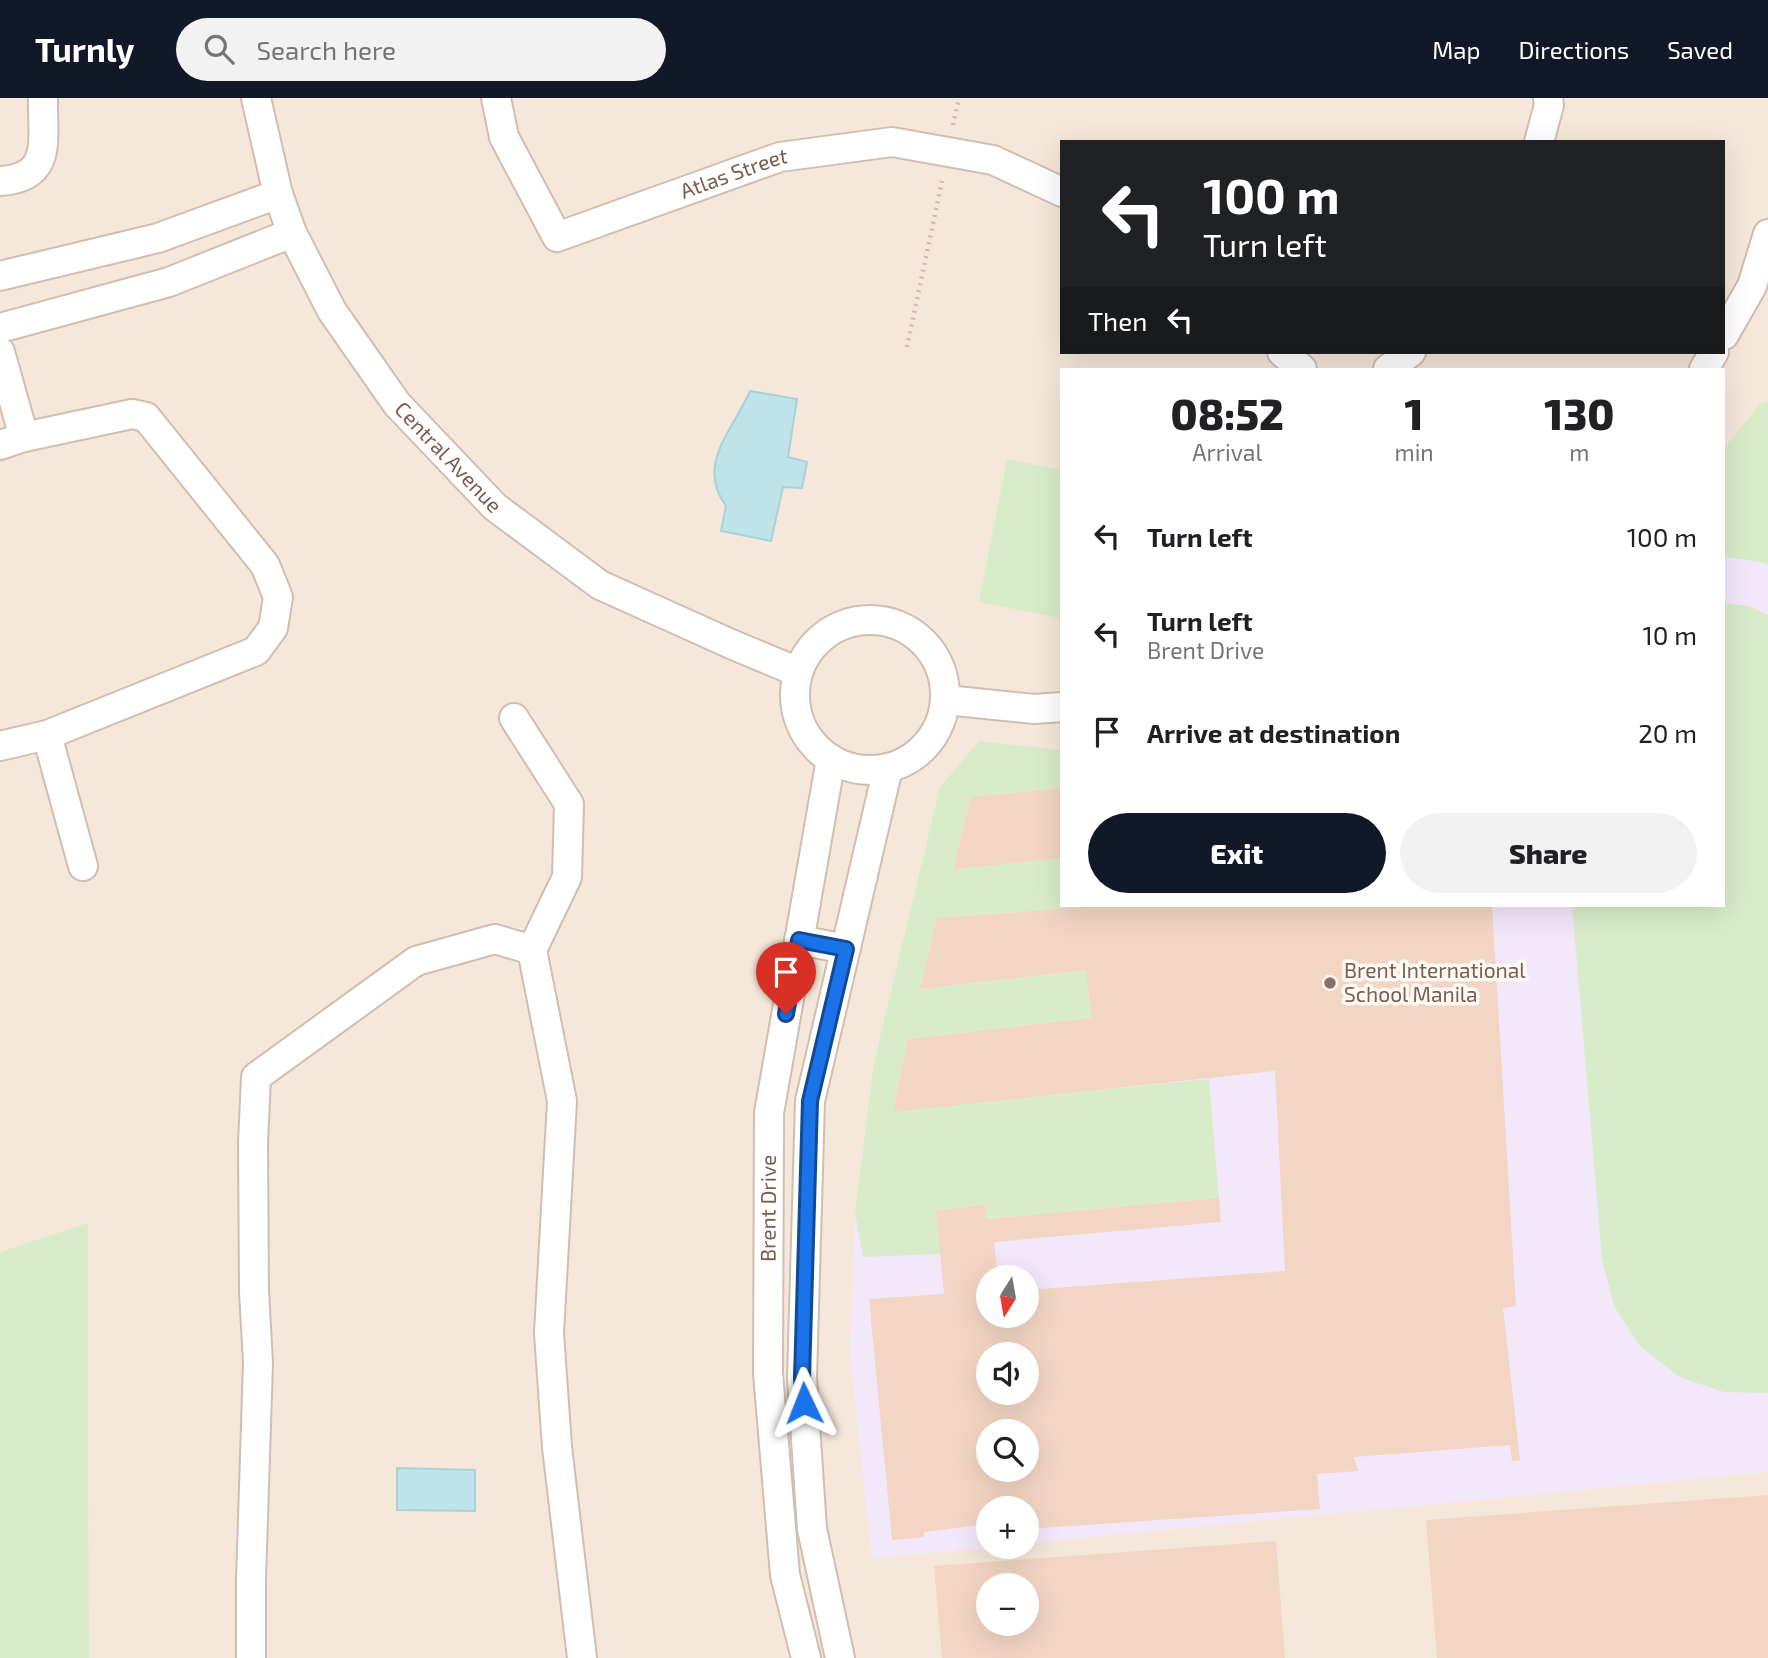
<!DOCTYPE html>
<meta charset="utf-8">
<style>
:root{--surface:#fff;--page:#f2f2f2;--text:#202124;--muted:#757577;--accent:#111827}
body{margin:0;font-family:"Exo 2",sans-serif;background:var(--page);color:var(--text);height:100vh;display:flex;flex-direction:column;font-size:26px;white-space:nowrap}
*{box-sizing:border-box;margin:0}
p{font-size:23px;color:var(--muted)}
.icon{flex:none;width:38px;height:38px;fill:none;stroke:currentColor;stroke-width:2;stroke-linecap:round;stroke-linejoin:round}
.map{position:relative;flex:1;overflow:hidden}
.details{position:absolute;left:1060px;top:270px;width:665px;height:539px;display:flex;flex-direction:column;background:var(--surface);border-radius:0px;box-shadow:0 7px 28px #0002}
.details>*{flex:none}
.banner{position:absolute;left:1060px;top:42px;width:665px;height:214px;border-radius:0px;box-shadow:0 7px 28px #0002;background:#202124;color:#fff;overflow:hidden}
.needle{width:46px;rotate:191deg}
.fabs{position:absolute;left:976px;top:1167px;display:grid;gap:14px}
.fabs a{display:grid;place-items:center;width:63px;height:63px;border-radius:50%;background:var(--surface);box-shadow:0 7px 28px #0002;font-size:35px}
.pin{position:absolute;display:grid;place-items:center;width:60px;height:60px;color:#fff;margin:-72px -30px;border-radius:50% 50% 50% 0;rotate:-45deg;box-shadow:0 0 7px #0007}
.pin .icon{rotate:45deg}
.me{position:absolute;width:77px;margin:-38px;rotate:358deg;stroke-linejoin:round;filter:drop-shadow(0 0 5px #0008)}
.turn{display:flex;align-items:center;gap:24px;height:147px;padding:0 28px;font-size:32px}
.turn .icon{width:91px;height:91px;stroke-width:2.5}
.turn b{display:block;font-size:49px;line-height:60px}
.then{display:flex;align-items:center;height:66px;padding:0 28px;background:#0003;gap:14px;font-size:26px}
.eta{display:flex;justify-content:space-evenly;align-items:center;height:119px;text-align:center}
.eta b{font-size:42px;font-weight:800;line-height:49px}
.button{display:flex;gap:14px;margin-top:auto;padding:14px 28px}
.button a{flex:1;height:80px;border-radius:42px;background:var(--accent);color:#fff;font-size:28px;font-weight:800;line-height:80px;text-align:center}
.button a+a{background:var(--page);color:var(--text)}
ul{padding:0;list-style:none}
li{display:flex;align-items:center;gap:21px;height:98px;padding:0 28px}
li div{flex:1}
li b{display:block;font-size:26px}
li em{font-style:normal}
header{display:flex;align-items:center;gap:42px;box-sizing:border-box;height:98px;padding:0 35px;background:var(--accent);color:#fff}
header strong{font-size:33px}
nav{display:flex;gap:38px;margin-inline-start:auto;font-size:24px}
.search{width:490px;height:63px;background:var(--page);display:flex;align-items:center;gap:18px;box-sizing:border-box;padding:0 24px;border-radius:38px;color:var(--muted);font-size:26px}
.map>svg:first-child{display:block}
</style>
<header>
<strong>Turnly</strong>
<div class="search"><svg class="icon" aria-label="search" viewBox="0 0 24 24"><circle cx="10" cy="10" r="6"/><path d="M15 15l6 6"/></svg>Search here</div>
<nav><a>Map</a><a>Directions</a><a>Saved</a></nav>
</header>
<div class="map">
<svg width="1768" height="1560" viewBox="0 0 1768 1560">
<rect width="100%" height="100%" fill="#fdf6ec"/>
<path fill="#f5e8da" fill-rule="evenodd" d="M0,0H1768V1560H89L88,1126L0,1154ZM1062,44H1724V254H1062ZM1062,271H1724V807H1062ZM989,1180H1027V1218H989ZM989,1256H1027V1295H989ZM989,1334H1027V1372H989ZM989,1410H1027V1449H989ZM989,1488H1027V1526H989Z"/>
<path fill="#f3e8fa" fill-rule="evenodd" d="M1768,303V1374L1027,1445V1410H989V1449L872,1460L850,1257L855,1115L874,964L940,689L979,643L1062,652V807H1724V350L1760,306ZM989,1180H1027V1218H989ZM989,1256H1027V1295H989ZM989,1334H1027V1372H989Z"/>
<path fill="#d8ecc9" d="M1768,303V467L1761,464L1724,459V350L1760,306Z
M1007,361L1062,372L1060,520L979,504Z
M1724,505L1749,508L1768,517V1295L1724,1294L1679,1279L1640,1248L1614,1208L1602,1161L1572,807H1724Z
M979,643L1062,652V690L971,699L953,770L1062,760V807H1083V809L937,820L920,891L1086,872L1091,920L908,941L893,1013L1209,981L1219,1100L986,1121L985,1107L937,1112L941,1156L863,1159L855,1115L874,964L940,689Z
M88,1125L89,1560H0V1154Z"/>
<path fill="#bfe3e8" stroke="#a5d3da" stroke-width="2" d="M750,293L797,301L788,359L807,364L802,390L783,389L771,443L721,433L726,408C695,366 734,331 750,293Z
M397,1370L475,1372V1413L397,1412Z"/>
<path fill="#f3d5c3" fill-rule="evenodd" d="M1062,690V760L953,771L971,699Z
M1083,807H1492L1516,1208L1503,1210L1520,1362L1512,1363L1510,1347L1354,1359L1358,1373L1317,1376L1320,1411L1027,1431V1410H989V1426L924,1434L923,1439L892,1442L869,1201L944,1196L936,1112L985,1107L986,1121L1219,1100L1221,1124L994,1144L998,1180H989V1218H1027V1192L1285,1173L1275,973L893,1014L908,941L1091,920L1086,872L920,891L937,820L1083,809ZM989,1256H1027V1295H989ZM989,1334H1027V1372H989Z
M1768,1397V1560H1437L1426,1422Z
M1276,1443L1285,1560H942L934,1468ZM989,1488H1027V1526H989Z"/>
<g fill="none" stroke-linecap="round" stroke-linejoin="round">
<g stroke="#d1beb0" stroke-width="32">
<g id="street">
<path id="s1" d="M256,0L278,96L292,135L332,213L397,306L495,409L600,487L731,546L798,574"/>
<path id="s2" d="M496,0L504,39L557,139L780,59L892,44L993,62L1062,94"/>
<path d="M1539,44L1549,7L1548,0"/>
<path d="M0,83C54,80 42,41 43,0"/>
<path d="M0,178L158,140L278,96"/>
<path d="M0,230L169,184L292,135"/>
<path d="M1724,237L1752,188L1768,136"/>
<path d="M0,254L24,339"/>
<path d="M1282,254L1302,271"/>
<path d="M1388,271L1411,254"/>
<path d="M1704,271L1714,254"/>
<path d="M0,347L24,339L132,316L146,319L265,467L278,499L273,530L256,553L47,637L0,648"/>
<circle cx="870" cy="597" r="75"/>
<path d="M946,602L1034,611L1062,609"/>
<path d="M514,620L569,706L567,779L532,852L562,1003L549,1235L557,1349L582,1560"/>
<path d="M47,637L83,768"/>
<path d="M799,842L846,851"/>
<path d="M251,1560V1482L258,1265L254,1193L253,1045L256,979L416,863L495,841L532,852"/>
<path id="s3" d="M806,1560L785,1477L768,1275L769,1015L831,661"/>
<path d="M840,1560L812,1431L802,1280L810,1003L888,670"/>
</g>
</g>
<path stroke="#d9b8a5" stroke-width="4.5" stroke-dasharray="2 5" stroke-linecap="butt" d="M953,27L959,0
M907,249L942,83"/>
<use href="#street" stroke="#fff" stroke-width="28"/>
</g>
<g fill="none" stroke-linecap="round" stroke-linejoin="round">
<g stroke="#114b97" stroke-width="18">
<path id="route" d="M786,916L799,842L846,851L810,1003L802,1280L804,1305"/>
</g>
<use href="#route" stroke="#1a73e8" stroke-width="12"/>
</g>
<circle fill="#8d6e63" stroke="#fffaf3" stroke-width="2.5" cx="1330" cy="885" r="7"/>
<g text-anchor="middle" stroke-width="7" stroke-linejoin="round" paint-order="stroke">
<g font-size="21" fill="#7a5c4d" stroke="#fffaf3">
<text dy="7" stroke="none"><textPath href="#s2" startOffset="341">Atlas Street</textPath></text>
<text dy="7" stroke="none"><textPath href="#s1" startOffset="415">Central Avenue</textPath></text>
<text dy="7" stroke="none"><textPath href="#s3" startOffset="453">Brent Drive</textPath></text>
</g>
<g font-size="21" fill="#785e54" stroke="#fffaf3" text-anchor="start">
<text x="1344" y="880">Brent International<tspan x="1344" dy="24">School Manila</tspan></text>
</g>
</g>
</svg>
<div class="fabs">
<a><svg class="needle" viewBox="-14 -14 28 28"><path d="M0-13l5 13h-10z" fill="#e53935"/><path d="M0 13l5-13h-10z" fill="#757577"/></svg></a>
<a><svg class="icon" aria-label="sound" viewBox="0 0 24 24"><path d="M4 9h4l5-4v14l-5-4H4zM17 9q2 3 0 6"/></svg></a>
<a><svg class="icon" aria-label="search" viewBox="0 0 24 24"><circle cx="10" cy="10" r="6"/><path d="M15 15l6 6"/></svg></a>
<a>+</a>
<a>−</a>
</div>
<div class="pin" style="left:786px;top:916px;background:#d93025"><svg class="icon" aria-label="arrive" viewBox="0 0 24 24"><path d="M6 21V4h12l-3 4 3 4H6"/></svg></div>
<svg class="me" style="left:804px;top:1305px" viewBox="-20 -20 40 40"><path d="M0-17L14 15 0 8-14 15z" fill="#1a73e8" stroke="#fff" stroke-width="4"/></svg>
<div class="banner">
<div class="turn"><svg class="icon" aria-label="left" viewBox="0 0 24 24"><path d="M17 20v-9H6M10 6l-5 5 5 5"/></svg><div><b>100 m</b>Turn left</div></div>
<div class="then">Then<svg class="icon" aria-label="left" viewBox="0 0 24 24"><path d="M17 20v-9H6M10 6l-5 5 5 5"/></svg></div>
</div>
<section class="details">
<div class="eta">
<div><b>08:52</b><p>Arrival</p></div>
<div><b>1</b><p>min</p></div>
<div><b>130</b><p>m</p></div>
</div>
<ul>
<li><svg class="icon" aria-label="left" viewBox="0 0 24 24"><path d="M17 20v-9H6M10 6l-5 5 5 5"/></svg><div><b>Turn left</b></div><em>100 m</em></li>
<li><svg class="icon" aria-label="left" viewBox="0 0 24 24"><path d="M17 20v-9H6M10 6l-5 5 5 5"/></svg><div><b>Turn left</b><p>Brent Drive</p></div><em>10 m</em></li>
<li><svg class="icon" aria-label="arrive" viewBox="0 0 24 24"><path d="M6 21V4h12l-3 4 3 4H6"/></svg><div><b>Arrive at destination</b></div><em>20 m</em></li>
</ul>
<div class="button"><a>Exit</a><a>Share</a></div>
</section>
</div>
